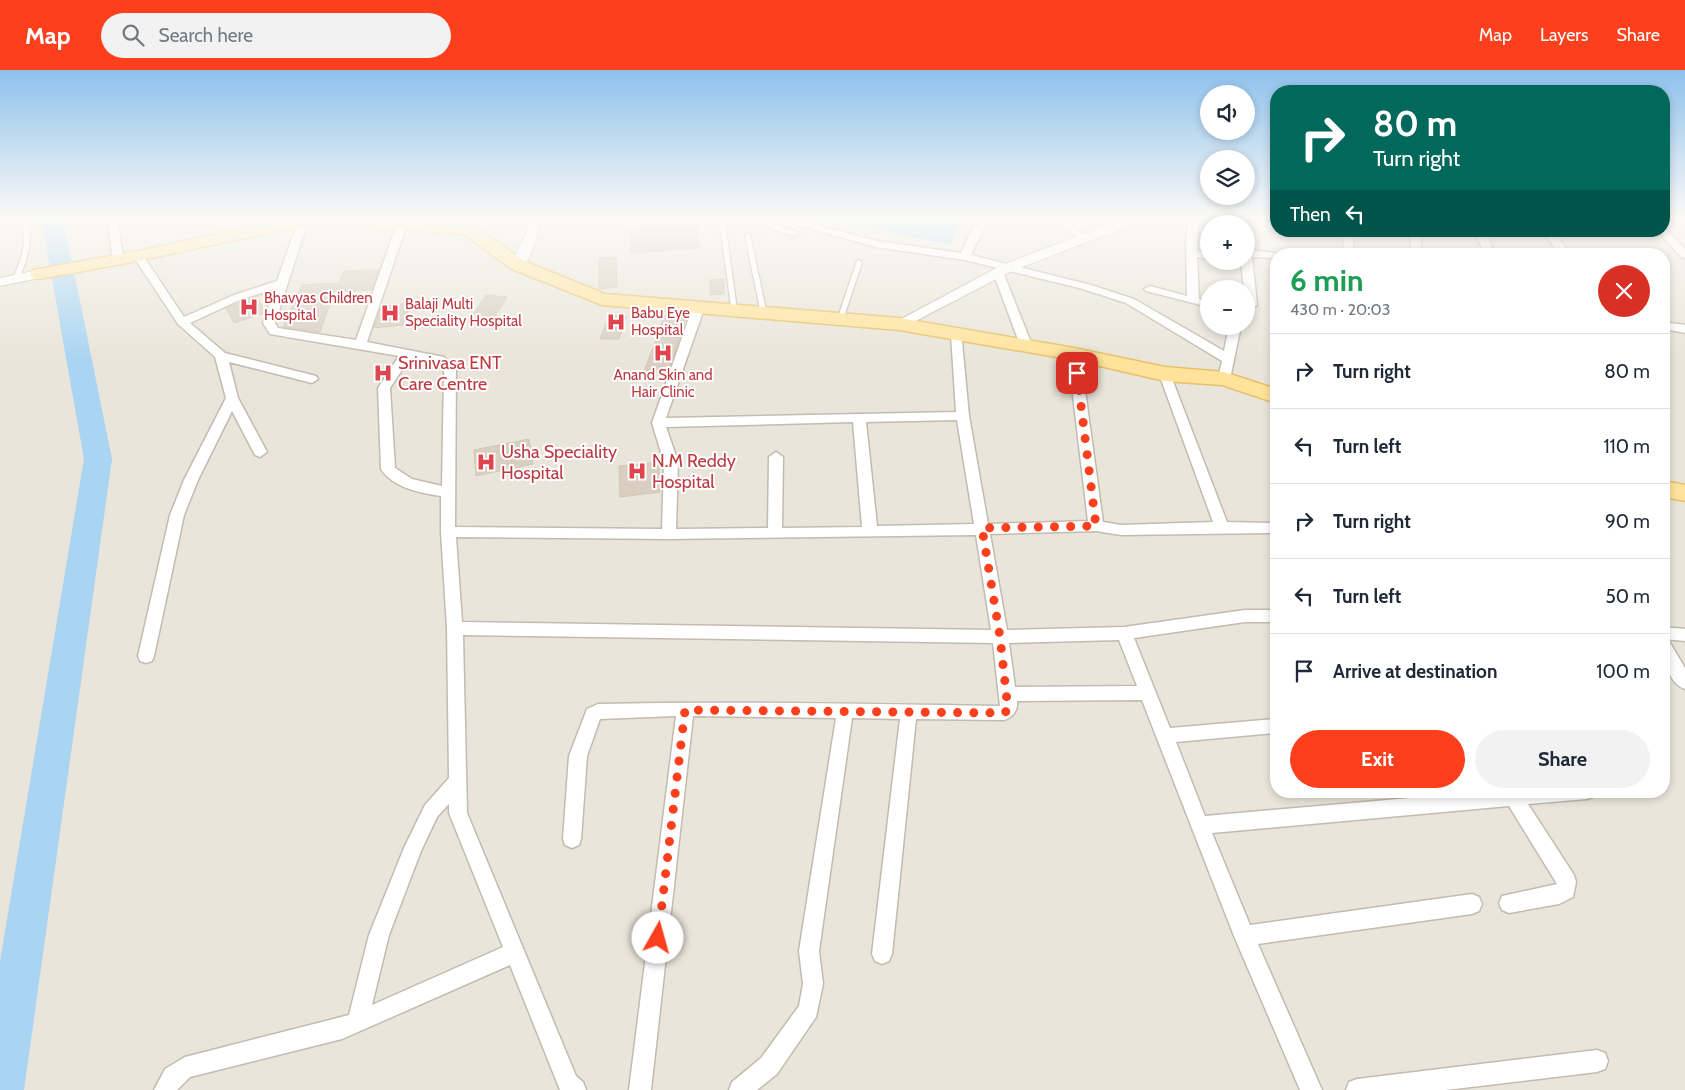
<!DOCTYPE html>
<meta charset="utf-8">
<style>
:root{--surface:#fff;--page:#f2f2f3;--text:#1f2937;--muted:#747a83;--line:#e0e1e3;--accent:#fc3f1d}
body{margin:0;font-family:Cabin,sans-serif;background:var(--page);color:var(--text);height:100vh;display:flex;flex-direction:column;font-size:19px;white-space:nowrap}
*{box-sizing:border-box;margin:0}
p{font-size:16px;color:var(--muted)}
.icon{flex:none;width:28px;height:28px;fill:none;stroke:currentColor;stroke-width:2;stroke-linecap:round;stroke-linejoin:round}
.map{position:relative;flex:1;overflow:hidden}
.drawer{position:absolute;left:1270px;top:178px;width:400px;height:550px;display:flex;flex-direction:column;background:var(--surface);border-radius:20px;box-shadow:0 2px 8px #0003}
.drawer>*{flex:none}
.banner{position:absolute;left:1270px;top:15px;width:400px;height:152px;border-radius:20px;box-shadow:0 2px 8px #0003;background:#00695c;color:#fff;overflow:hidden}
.buttons{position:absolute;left:1200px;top:15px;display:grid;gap:10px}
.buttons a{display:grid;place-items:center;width:55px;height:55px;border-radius:50%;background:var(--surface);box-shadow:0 2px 8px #0003;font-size:25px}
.pin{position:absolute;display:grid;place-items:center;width:42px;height:42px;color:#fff;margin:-21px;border-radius:10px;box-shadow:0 2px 8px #0006}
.me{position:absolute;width:55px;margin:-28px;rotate:7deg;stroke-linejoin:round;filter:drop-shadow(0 0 4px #0008)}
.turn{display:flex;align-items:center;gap:18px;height:105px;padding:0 20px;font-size:22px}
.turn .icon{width:65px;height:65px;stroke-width:2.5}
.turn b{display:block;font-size:35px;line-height:42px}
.then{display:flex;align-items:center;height:48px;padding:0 20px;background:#0003;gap:10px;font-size:19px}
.round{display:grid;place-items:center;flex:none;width:52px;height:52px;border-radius:26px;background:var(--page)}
.headline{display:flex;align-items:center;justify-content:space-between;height:85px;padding:0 20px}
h1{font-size:30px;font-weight:800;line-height:38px;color:#1e9e55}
.cta{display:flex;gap:10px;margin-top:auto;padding:10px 20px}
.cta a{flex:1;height:58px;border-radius:30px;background:var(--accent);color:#fff;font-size:20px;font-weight:800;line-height:58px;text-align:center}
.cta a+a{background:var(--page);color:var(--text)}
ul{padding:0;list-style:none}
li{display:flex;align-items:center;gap:15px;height:75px;padding:0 20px;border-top:1px solid var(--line)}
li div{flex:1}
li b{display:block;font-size:19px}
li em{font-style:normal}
header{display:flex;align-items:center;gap:30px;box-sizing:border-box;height:70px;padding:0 25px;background:var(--accent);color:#fff}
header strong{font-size:24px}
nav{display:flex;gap:28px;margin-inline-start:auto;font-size:18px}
.search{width:350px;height:45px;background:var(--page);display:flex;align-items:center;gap:12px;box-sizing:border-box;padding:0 18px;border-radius:28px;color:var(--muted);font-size:19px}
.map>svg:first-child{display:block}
</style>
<header>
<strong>Map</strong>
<div class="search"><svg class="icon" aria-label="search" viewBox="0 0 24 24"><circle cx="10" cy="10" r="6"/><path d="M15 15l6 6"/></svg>Search here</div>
<nav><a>Map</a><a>Layers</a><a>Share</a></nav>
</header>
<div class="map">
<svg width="1685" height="1020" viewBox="0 0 1685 1020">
<rect width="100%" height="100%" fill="#f6f3ec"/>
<path fill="#eae5da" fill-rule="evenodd" d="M0,147H1276V161H1664V147H1685V1020H0ZM1209,154H1246V191H1209ZM1276,184H1664V721H1276ZM1209,219H1246V256H1209Z"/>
<path fill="#a9d4f2" d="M811,147H961L951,175Z"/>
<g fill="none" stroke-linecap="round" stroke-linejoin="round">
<path fill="#a9d4f2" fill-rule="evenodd" d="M41,147H63L112,389L24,1020H0V891L84,389Z"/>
</g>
<path fill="#d8cfc1" stroke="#d3c7b4" d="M642,147H693V153H697L699,178L631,183V158L642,157Z
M616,187L617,217L599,219V188Z
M379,200L372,220L335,222L344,201Z
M724,209V224L710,225V210Z
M337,213L320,262L283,257L302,215Z
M486,225L507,227L490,254L468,252Z
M257,226L265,243L234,253L226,238Z
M410,233L404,255L374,258L381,236Z
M665,244L687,245L668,303L644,302Z
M609,245L627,246L619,269H600Z
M529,369L533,394L476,406L474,380Z
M659,392L660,422L620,427L619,396Z"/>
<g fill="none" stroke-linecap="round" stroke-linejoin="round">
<g stroke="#c2bbae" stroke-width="8">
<path id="service" d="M1060,147L1062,152L1086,169
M723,157L734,238
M748,167L763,240
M16,208C26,187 30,169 24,147
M841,247L859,193"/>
</g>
<g stroke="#c2bbae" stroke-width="3">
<path id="minor" d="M107,147H117L123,189L122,191L118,192L113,189Z
M736,147H752L800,163L795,166L791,165Z
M770,147H786L877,171L961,183L979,147H989L971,185L1091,215L1134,229L1224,281L1229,256H1241L1230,309L1224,313L1218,309L1222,291L1126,233L1083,219L965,190L876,177Z
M1189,147H1199L1197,181L1209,183V189L1197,187L1199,229L1209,231V237L1146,221L1144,219L1150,216L1187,226L1186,172Z
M1238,147H1248V156L1246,154H1239Z
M1664,147L1685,148V154L1664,152Z
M303,148L308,151L275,253L278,258L356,270L397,154L402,151L407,154L367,272L444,287L456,299L455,457L662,459L664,392L652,353L693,236L699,233L705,236L666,348L956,342L951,264L957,260L961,261L969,346L988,454L1088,451L1068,284L1074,280L1080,284L1103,452L1121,455L1213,452L1159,304L1165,300L1169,301L1227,452L1276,453V463L1121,465L1096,461L990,464L1007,560L1124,557L1245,540H1276V552H1245L1134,568L1170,658L1276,649V663L1176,672L1205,746L1490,721H1596L1593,727L1587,729L1528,734L1574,805L1576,812L1573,827L1559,834L1509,843L1502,840L1499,833L1502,826L1557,814L1509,736L1212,763L1250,855L1472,824L1479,827L1482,834L1479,841L1472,844L1258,874L1322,1020H1300L1234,866L1142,630L1017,631C1018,641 1013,647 1004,650L916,649L892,884L889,891L882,894L875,891L872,884L900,649L852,648L819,881L823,914L816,947L777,1004L757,1020H729L732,1012L761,988L799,936L803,914L799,881L836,648L693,646L651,1020H629L676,646L600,649L587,686L581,769L579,775L572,778L565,775L563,769L569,686L587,639L598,634C732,631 866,634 1000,636L993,573L463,565L467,743L576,1006L583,1012L586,1020H560L510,895L342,969L190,1007L177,1020H154L165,999L185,987L349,945L369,865L404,778L425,735L449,708L447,558L441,462V426C421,423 393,418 381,399L378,318L399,286L270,264L263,253L275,219L242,229L190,253L225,283L316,306L318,309L312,313L229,292L238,328L267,382L260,387L255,385L232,341L198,410L184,445L154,586L152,591L146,593L140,591L138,586L170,445L184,410L226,328L215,287L178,254L133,186L138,183L142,184L184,247L234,225L277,211L298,151ZM410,288L436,293L444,300L442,416L412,409L395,398L390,318ZM957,350L974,454L877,456L866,352ZM853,352L862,457L782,458L783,387L776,382L769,387L768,458L676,459L678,392L666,357ZM976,465L991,560L462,552L456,467L669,469ZM1119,570L1137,616L1015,617L1009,573ZM449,734V743L503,877L372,935L389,865L421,781L437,747Z
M1664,158L1685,179V188L1681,187L1658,161H1664Z
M1344,161H1354L1353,184H1343Z
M1409,161H1419L1422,184H1412Z
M1474,161H1484L1495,184H1485Z
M1543,161H1554L1570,184H1559Z
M1246,179L1280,184H1276V188L1252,187L1257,235L1246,243V219H1244L1241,191H1246Z
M998,199L1003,202L1032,275L1030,278L1026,279L1020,275L993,202Z
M1664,252L1685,255V263L1664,259Z
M1664,557L1685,559V571L1664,569Z
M1664,572L1670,573L1685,598V619C1667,613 1664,587 1664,572Z
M1597,980L1605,983L1608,991L1605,999L1597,1002L1446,1020H1346L1349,1012L1357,1009Z"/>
</g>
<g stroke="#c2bbae" stroke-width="2">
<path id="tertiary" d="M528,147H540C540,159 531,196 518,199L511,195L527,162Z
M1128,147H1145L1144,150L1012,201L904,257L899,258L892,254L1002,195Z
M39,200L44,201L46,204L44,207L0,216V208Z"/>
</g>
<g stroke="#e6c16a" stroke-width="3">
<path id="primary" d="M296,147H357L467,154L473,155L524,191L605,224L899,248L1074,278L1165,297L1224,302L1276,319V333L1222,315L1165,311L1074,290L899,260L602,235L512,199L463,164L310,154L138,191L39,209L33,208L30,204L33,200L39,199L138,181Z
M1664,411L1685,415V431L1664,427Z"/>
</g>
<use href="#service" stroke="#fff" stroke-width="5.5"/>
<use href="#minor" fill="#fff" fill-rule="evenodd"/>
<use href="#tertiary" fill="#fff" fill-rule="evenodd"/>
<use href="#primary" fill="#ffe39c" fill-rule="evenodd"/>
</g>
<linearGradient id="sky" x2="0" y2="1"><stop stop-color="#8fc1ec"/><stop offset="0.51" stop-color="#fbfaf6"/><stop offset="1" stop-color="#fbfaf6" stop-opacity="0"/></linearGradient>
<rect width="1685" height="290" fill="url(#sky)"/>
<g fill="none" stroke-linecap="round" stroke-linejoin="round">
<path stroke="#fc3f1d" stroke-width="9" stroke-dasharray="0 16.2" d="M658,868L685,640L1004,643L1008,640L1000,567L982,458L1096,456L1077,303"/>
</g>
<defs>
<g id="hospital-bare" transform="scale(1.5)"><path d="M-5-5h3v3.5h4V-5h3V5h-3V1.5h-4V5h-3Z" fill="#e0444e" stroke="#fff" stroke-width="2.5" paint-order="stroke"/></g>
</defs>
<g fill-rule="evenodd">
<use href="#hospital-bare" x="249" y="237"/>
<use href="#hospital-bare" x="390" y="243"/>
<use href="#hospital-bare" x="616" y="252"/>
<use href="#hospital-bare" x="663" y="283"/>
<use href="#hospital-bare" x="383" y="303"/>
<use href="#hospital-bare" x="486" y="392"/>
<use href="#hospital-bare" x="637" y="401"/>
</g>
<g text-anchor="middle" stroke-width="4" stroke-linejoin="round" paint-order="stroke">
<g font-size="15" fill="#be3a42" stroke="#fff" text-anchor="start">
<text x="264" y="233">Bhavyas Children<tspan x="264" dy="17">Hospital</tspan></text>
<text x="405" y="239">Balaji Multi<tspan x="405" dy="17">Speciality Hospital</tspan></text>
<text x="631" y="248">Babu Eye<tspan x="631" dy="17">Hospital</tspan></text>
<text x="663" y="310" text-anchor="middle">Anand Skin and<tspan x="663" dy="17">Hair Clinic</tspan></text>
</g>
<g font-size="18" fill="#be3a42" stroke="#fff" text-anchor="start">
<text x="398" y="299">Srinivasa ENT<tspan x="398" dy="21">Care Centre</tspan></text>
<text x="501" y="388">Usha Speciality<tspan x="501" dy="21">Hospital</tspan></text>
<text x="652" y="397">N.M Reddy<tspan x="652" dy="21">Hospital</tspan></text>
</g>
</g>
</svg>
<div class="buttons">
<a><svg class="icon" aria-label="sound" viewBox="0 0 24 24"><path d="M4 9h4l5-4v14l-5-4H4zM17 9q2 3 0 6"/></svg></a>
<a><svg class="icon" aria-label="layers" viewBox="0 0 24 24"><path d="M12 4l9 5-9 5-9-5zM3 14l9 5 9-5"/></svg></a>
<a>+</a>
<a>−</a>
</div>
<div class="pin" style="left:1077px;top:303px;background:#d93025"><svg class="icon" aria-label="arrive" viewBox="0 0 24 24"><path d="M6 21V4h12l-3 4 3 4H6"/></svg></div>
<svg class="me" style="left:658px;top:868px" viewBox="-20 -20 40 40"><circle r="19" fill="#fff"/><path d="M0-13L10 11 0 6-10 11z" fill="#fc3f1d"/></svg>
<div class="banner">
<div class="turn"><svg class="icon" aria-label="right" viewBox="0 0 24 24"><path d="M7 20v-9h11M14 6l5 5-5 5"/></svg><div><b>80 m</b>Turn right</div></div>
<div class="then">Then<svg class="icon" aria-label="left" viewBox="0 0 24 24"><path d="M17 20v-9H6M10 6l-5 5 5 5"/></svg></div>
</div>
<section class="drawer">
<div class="headline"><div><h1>6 min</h1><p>430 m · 20:03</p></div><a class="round" style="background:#d93025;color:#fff"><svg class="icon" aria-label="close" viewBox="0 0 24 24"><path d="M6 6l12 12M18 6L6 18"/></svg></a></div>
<ul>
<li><svg class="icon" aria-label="right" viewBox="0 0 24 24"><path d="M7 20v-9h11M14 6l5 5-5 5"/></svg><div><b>Turn right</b></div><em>80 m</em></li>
<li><svg class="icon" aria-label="left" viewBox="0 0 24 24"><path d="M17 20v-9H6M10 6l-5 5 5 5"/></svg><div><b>Turn left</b></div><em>110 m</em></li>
<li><svg class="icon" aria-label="right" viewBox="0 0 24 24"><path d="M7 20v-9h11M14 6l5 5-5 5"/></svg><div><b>Turn right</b></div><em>90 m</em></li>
<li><svg class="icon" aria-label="left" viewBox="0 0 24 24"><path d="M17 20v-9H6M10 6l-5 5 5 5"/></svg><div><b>Turn left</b></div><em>50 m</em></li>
<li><svg class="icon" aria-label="arrive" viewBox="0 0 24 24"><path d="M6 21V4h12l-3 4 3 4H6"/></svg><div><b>Arrive at destination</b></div><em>100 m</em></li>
</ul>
<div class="cta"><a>Exit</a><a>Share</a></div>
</section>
</div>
